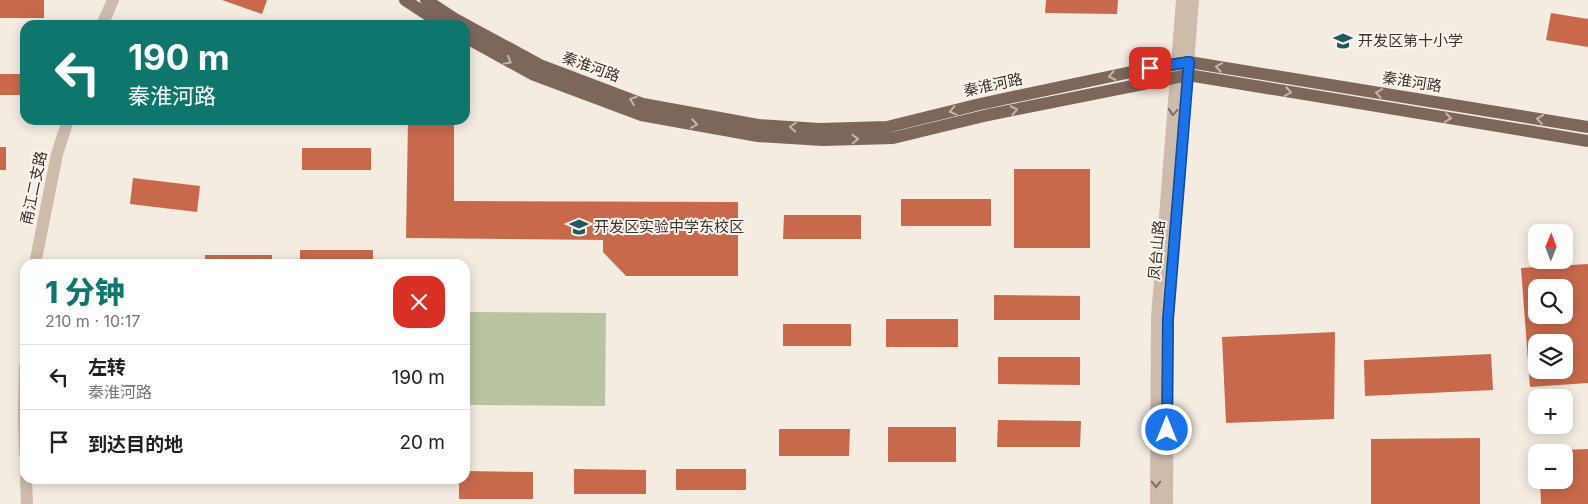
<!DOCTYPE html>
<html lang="zh">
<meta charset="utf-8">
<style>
:root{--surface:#fff;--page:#f2f2f2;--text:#202124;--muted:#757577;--line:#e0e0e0;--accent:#0f766e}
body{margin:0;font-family:Inter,"Noto Sans SC",sans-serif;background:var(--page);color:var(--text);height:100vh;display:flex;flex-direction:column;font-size:19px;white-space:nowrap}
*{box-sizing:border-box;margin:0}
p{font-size:16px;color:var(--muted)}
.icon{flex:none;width:28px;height:28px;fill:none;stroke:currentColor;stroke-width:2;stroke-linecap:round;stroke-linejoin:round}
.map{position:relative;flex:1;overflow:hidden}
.side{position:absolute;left:20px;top:259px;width:450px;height:225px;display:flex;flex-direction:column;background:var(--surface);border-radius:15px;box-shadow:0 2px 12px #0003}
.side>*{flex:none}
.top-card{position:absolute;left:20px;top:20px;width:450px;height:105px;border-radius:15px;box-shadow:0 2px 12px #0003;background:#0f766e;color:#fff;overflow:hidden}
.needle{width:32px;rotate:1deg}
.controls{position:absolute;left:1528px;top:224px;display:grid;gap:10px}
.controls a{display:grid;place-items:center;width:45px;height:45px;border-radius:10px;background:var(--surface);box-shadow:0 2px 12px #0003;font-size:25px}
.pin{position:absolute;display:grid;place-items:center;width:42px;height:42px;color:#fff;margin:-21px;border-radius:10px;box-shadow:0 2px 8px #0006}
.me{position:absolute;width:55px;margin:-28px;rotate:0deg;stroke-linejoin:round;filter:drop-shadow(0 0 4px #0008)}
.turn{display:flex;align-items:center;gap:18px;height:105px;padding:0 25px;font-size:22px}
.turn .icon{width:65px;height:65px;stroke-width:2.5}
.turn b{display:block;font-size:35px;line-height:42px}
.round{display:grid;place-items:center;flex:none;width:52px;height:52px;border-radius:15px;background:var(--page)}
.overview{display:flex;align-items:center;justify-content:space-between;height:85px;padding:0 25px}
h1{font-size:30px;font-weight:800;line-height:38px;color:var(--accent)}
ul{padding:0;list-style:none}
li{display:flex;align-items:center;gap:15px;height:65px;padding:0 25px;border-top:1px solid var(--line)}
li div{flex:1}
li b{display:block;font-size:19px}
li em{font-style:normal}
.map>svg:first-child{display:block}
</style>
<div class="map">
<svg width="1588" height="504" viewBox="0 0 1588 504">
<rect width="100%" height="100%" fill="#f4ebe1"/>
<path fill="#b8c4a0" d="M465,312L606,313L605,406L465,405Z"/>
<path fill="#c8694b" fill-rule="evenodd" d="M0,0H44V18H0Z
M222,0H267L262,14Z
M1046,0H1118L1117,14L1045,13Z
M1551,13L1588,19V47L1546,40Z
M0,74H25V95H0Z
M408,120H454V201L738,202V276H626L603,252V240L406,238Z
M0,147H6V170H0Z
M302,148H371V170H302Z
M1014,169H1090V248H1014Z
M133,178L200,186L197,212L130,204Z
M901,199H991V226H901Z
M784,215H861V239H783Z
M300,250H373V264H300Z
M205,255H272V264H205Z
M1588,264V383L1530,387L1521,268ZM1536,288H1564V315H1536ZM1536,342H1564V370H1536Z
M994,295L1080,296V320H994Z
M886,319H958V347H886Z
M783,324H851V346H783Z
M1335,332L1334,419L1226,423L1222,337Z
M1491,354L1493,390L1365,396L1364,360Z
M998,357H1080V385L998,384Z
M998,420L1081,421L1080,447H997Z
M888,427H956V462H888Z
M779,429H850L849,456H779Z
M1480,438V504H1371V439Z
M1588,449V504H1541L1540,480H1564V452H1538V451Z
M574,469L646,470V494H574Z
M676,469H746V490H676Z
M465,471L533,472V499H459V479H465Z
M352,479H426V482H352Z"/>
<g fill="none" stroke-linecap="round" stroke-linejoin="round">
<path stroke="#cdbbac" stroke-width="12" d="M102,25L113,0
M35,264L57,154L68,120
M25,367L24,413L25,454
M26,479L27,504
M1156,504L1157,318L1182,0
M1167,504L1168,319L1193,0"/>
<path stroke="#7d675c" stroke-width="12" d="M405,0L443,25
M426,0L455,19L540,65L643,104L758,125L820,129L887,127L980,104L1150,68L1189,62L1588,127
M465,37L534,75L641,115L758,136L823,140L893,138L988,115L1188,75L1588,141"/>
</g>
<defs><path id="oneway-chevron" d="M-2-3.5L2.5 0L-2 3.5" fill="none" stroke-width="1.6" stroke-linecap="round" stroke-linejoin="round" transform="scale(1.25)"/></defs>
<g stroke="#c2b5ac">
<use href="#oneway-chevron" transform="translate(508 61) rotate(29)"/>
<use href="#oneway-chevron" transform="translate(1219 67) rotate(-171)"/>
<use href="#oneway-chevron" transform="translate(1112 76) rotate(168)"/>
<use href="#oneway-chevron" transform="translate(1288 92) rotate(9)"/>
<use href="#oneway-chevron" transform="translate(1379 93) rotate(-171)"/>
<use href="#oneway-chevron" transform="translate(633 100) rotate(-160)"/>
<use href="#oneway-chevron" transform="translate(1014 110) rotate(-12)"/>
<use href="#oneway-chevron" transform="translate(953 111) rotate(166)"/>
<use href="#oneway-chevron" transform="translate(1448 118) rotate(9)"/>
<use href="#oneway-chevron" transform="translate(1540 119) rotate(-171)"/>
<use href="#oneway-chevron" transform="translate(694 124) rotate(10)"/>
<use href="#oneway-chevron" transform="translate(793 127) rotate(-176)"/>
<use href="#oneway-chevron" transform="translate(855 139) rotate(-2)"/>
</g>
<g stroke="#7d6f65">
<use href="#oneway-chevron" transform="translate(1173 112) rotate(95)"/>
<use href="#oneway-chevron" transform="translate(1156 484) rotate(90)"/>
</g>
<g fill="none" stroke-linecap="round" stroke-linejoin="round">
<g stroke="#114b97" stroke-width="12">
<path id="route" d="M1150,68L1189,62L1168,319L1167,430"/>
</g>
<use href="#route" stroke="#1a73e8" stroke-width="9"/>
</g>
<defs>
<g id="school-bare" transform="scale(1.5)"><path d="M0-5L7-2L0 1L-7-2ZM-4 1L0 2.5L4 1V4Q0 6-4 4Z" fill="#1f5a5e" stroke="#fbf5ee" stroke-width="2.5" paint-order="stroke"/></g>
</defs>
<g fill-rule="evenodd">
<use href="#school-bare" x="1343" y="41"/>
<use href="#school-bare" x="579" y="227"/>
</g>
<g text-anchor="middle" stroke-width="4" stroke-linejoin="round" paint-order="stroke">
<g font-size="15" fill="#3b302b" stroke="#fbf5ee" text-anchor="start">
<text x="1358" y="46">开发区第十小学</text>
<text x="594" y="232">开发区实验中学东校区</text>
</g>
<g font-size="15" fill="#3b302b" stroke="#fbf5ee">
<text transform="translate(591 67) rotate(20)" y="5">秦淮河路</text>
<text transform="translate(1412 82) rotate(9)" y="5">秦淮河路</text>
<text transform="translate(993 85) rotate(-12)" y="5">秦淮河路</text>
<text transform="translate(34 188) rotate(-78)" y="5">甬江二支路</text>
<text transform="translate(1157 250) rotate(-85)" y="5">凤台山路</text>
</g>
</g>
</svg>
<div class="controls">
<a><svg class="needle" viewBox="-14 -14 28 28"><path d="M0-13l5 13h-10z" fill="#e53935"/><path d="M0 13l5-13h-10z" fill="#757577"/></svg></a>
<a><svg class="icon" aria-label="search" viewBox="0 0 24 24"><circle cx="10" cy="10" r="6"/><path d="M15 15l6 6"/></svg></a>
<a><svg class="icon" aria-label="layers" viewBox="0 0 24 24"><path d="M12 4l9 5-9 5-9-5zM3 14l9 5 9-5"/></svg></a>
<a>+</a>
<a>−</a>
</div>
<div class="pin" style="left:1150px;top:68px;background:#d93025"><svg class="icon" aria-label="arrive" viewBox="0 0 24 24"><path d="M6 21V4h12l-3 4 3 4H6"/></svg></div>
<svg class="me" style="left:1167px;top:430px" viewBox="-20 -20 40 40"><circle r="17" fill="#1a73e8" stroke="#fff" stroke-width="3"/><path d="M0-11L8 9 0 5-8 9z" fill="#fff"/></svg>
<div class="top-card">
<div class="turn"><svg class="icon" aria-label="left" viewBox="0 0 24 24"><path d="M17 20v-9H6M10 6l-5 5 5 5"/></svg><div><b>190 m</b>秦淮河路</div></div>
</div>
<section class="side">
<div class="overview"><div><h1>1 分钟</h1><p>210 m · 10:17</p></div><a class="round" style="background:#d93025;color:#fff"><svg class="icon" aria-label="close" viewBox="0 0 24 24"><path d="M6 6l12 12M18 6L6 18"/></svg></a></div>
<ul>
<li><svg class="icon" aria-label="left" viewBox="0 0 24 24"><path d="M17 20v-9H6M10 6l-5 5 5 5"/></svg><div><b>左转</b><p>秦淮河路</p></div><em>190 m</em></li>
<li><svg class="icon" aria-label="arrive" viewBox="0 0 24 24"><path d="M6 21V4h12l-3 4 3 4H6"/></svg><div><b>到达目的地</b></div><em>20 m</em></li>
</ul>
</section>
</div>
